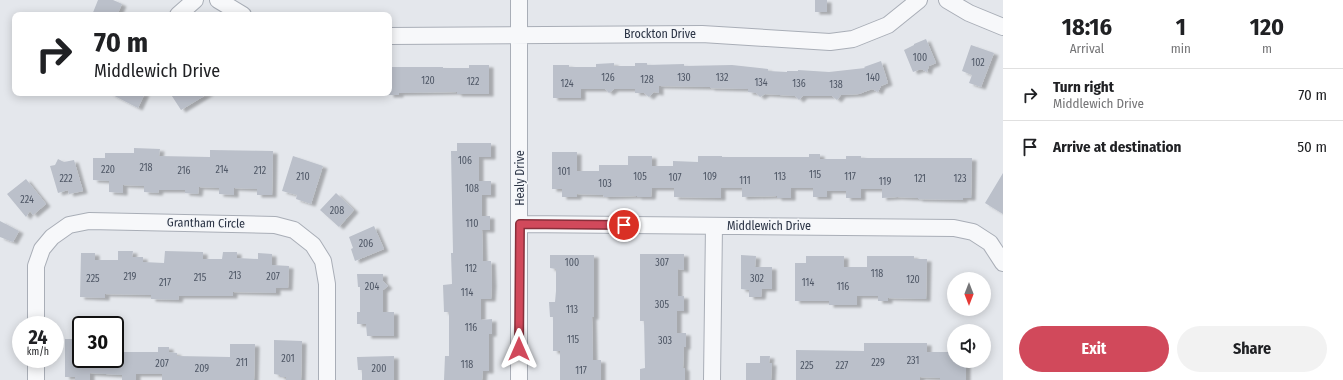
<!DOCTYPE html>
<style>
:root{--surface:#fff;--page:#f2f2f2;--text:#202124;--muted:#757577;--line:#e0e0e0;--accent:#d1495b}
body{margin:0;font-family:"Fira Sans Condensed",sans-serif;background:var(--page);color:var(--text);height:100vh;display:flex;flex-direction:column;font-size:15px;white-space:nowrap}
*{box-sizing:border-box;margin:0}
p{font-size:13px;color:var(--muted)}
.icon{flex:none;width:22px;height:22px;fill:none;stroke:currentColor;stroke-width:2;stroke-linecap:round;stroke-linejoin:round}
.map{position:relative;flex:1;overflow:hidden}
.sheet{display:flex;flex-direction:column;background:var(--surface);width:340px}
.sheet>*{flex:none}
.top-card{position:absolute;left:12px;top:12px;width:380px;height:84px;border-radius:8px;box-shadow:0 2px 10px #0003;background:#fff;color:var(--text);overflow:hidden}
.needle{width:26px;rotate:180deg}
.controls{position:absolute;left:947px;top:272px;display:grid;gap:8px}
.controls a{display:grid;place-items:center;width:44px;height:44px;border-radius:50%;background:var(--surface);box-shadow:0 2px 10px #0003;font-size:20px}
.speed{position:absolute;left:12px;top:316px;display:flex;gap:8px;font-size:20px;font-weight:700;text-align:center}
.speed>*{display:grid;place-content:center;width:52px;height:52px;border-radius:50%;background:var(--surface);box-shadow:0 2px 10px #0003;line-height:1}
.speed small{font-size:10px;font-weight:400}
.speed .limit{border:2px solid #111;border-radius:6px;background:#fff;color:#111}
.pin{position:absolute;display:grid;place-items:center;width:34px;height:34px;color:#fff;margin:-17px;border:2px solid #fff;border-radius:50%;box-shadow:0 1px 4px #0007}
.me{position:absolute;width:44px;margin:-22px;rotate:0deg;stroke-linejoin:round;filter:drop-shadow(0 0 3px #0008)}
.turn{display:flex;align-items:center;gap:14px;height:84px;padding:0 16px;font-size:18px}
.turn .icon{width:52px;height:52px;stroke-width:2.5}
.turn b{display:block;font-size:28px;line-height:34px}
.eta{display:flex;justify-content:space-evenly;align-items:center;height:68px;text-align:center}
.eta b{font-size:24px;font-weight:700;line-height:28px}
.button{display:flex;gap:8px;margin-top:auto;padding:8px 16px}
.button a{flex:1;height:46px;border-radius:24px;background:var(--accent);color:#fff;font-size:16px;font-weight:700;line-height:46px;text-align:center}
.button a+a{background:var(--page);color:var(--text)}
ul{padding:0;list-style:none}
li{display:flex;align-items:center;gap:12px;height:52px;padding:0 16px;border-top:1px solid var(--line)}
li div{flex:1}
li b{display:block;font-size:15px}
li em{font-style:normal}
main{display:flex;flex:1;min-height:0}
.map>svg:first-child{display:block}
</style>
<main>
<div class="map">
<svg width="1003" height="380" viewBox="0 0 1003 380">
<defs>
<filter id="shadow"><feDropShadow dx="4.5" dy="2.5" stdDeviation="1" flood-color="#0004"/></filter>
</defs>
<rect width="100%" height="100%" fill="#e4e7ec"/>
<path fill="#bbc0ca" filter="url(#shadow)" d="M98,0H113L122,4L117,15H92Z
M815,0H827V12H815Z
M926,39L936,63L929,66L927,72L921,69L913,72L904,50L914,45V44Z
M971,45L994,53L981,87L969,83L972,75L962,71Z
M881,61L888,83L881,86L878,92L872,89L859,94L841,95L837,100L832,96H803L799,100L795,96L765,94L760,97L756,93L748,92V89L710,88V87L659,86V93L654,92L649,97L644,93H635V89H614L609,93L605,89H581V98H553V65H569V67H596V64L614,63V66H635V63H647V65L684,64V66L732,65L768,69V71L787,72V71H798V70L829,72L865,68L864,67Z
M469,65H489V94H457V92L399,93V95H389V67H443V68H469Z
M109,93H145L138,108Z
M170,93H209L181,110Z
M457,143H491V157H479V181H491V195H482V216H490V230H482L483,261H491L492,284L491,299H481V320L492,319V334H489V371H483L482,380H444L445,356H449V312H444L443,285L452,284L451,253H453L451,151H457Z
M134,148L160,149L159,156L210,157V150L273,151L272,195H257V189L234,188V195L219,194V188L199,187L198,194L185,193V190H159L158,193L144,192V186L123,185V193L109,192V181L93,180V158H105V153H134Z
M552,152H577V171H599V165H628V156H652V166H673V161L698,162V156H722V157H809V154H820V159H846V156H861V158H972L971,198H963V200L918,199V198L897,197L882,198V189H861V198H846V191H827V197H813V188H791V198H777V196L742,197V188H721V198L674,197V188H652L651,197H637V196L604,197L603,195L577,194V197H562V189H552Z
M293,156L323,166L311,204L296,199L297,195L282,191Z
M58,159L64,162L74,160L83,191L69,194L68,190L58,193L50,166L55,165Z
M1003,173V214L985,203Z
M26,179L46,204L33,215L30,211L26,217L7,194Z
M336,193L354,210L339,227L320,210Z
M0,221L19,231L13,242L0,237Z
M374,226L384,249L355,261L351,249L353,248L349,237Z
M118,251H133L132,257H143V262L164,263L165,251L203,252V259H222L223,252H237V258L258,259V253L272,254V265L289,266L288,288H276V293L233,292V296H179L178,300L151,299V295L105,294V298L80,297L81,253H95V260H118Z
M640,254H684V270L678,269V296H684V311H677V333H686V347H684L683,368H685V380H640V369L645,368L644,321H640Z
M550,255H594V317H592L593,360H601V380H560V351H553V317H550L549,302H555L556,291V269L550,268Z
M741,255L756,256L755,267H772V289H762L761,297H749V290L741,289Z
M806,256H844V267H867V256H914V259H927L926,299L888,298V301H878V296H857V305H829V301H795V263H806Z
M357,274H383V281L388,286L383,290V312H394V336H367L366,324H357V312H360V287H358Z
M65,339H81V359H115V352H158V347H169V352L177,353V356L230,357V344H255L254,380H162V374H136V380H122V375L90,373V380H75V377H65Z
M274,340L302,341L301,380H286V377H280V375L274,374Z
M864,343H927V352H954V361H966V380H940V378L920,377V380H796V350L864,351Z
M394,356V380H362V370H358L357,357Z
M760,356H770L769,363H772L771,380H746V363H760Z"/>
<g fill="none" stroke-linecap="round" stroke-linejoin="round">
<g stroke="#a9aeb7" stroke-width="18">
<path id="minor" d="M218,0L243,15
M519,0V380
M947,0L969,13L1003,27
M178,15L195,0
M389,36L702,34L830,42L853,39L888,25L919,0
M520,224L954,228L973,232L990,243L1003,263
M36,325V266L42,249L52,237L69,225L89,221L275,225L294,230L313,245L323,261L327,284V380
M36,359V380
M712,380L714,226"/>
</g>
<use href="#minor" stroke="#f7f8fa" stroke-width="16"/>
</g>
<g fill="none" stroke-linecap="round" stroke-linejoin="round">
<g stroke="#882f3b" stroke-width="10">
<path id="route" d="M519,349L520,224L624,225"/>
</g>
<use href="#route" stroke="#d1495b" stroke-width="7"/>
</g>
<g text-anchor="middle" stroke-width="3" stroke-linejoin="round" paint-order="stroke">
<g font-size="10" fill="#4f5766">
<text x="920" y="61">100</text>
<text x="978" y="66">102</text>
<text x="608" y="81">126</text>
<text x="684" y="81">130</text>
<text x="722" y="81">132</text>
<text x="873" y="81">140</text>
<text x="647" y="83">128</text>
<text x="428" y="84">120</text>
<text x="473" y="85">122</text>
<text x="761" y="86">134</text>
<text x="567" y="87">124</text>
<text x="799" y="87">136</text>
<text x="836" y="88">138</text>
<text x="465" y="164">106</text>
<text x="146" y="171">218</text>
<text x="108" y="173">220</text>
<text x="222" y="173">214</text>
<text x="184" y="174">216</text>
<text x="260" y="174">212</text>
<text x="564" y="175">101</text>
<text x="815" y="178">115</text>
<text x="303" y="180">210</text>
<text x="640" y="180">105</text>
<text x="710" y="180">109</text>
<text x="780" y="180">113</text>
<text x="850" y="180">117</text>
<text x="675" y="181">107</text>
<text x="66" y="182">222</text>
<text x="920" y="182">121</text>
<text x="960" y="182">123</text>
<text x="745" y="184">111</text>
<text x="885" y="185">119</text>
<text x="605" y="187">103</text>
<text x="472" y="192">108</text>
<text x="27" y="203">224</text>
<text x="337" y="214">208</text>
<text x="472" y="227">110</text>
<text x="366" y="247">206</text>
<text x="572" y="266">100</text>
<text x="662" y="266">307</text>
<text x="471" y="272">112</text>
<text x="877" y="277">118</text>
<text x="235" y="279">213</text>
<text x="130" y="280">219</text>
<text x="273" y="280">207</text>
<text x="200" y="281">215</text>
<text x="93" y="282">225</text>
<text x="757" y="282">302</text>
<text x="913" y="283">120</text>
<text x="165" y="286">217</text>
<text x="808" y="286">114</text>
<text x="372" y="290">204</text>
<text x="843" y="290">116</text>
<text x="467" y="296">114</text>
<text x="662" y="308">305</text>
<text x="572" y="313">113</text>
<text x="471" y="331">116</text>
<text x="573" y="343">115</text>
<text x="665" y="344">303</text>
<text x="288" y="362">201</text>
<text x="913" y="364">231</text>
<text x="242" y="366">211</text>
<text x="878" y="366">229</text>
<text x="162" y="367">207</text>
<text x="467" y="368">118</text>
<text x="807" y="369">225</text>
<text x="842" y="369">227</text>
<text x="202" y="372">209</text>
<text x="379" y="372">200</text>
<text x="581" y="374">117</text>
</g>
<g font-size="12" fill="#2b3445" stroke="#f4f6f9">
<text x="660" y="38">Brockton Drive</text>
<text transform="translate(520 178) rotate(-90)" y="4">Healy Drive</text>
<text transform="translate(206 223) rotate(1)" y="4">Grantham Circle</text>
<text x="769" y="230">Middlewich Drive</text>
</g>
</g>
</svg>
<div class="controls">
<a><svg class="needle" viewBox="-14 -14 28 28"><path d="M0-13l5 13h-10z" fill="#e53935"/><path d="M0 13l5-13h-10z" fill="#757577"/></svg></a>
<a><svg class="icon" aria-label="sound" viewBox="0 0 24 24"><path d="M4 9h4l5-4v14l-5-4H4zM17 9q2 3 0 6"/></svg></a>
</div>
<div class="speed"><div>24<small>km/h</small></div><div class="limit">30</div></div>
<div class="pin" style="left:624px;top:225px;background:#d93025"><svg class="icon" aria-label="arrive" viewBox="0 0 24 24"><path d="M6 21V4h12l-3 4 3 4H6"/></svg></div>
<svg class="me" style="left:519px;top:349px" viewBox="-20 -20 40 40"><path d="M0-17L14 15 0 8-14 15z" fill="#d1495b" stroke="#fff" stroke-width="4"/></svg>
<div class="top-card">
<div class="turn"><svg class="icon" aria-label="right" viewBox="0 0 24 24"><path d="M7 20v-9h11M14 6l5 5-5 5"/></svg><div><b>70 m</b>Middlewich Drive</div></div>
</div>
</div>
<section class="sheet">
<div class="eta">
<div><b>18:16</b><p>Arrival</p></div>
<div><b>1</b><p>min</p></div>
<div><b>120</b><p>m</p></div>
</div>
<ul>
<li><svg class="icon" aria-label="right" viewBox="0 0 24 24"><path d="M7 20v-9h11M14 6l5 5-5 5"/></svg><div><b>Turn right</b><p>Middlewich Drive</p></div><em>70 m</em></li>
<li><svg class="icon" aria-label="arrive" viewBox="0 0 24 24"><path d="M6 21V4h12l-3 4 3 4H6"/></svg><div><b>Arrive at destination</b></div><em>50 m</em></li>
</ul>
<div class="button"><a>Exit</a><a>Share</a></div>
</section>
</main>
